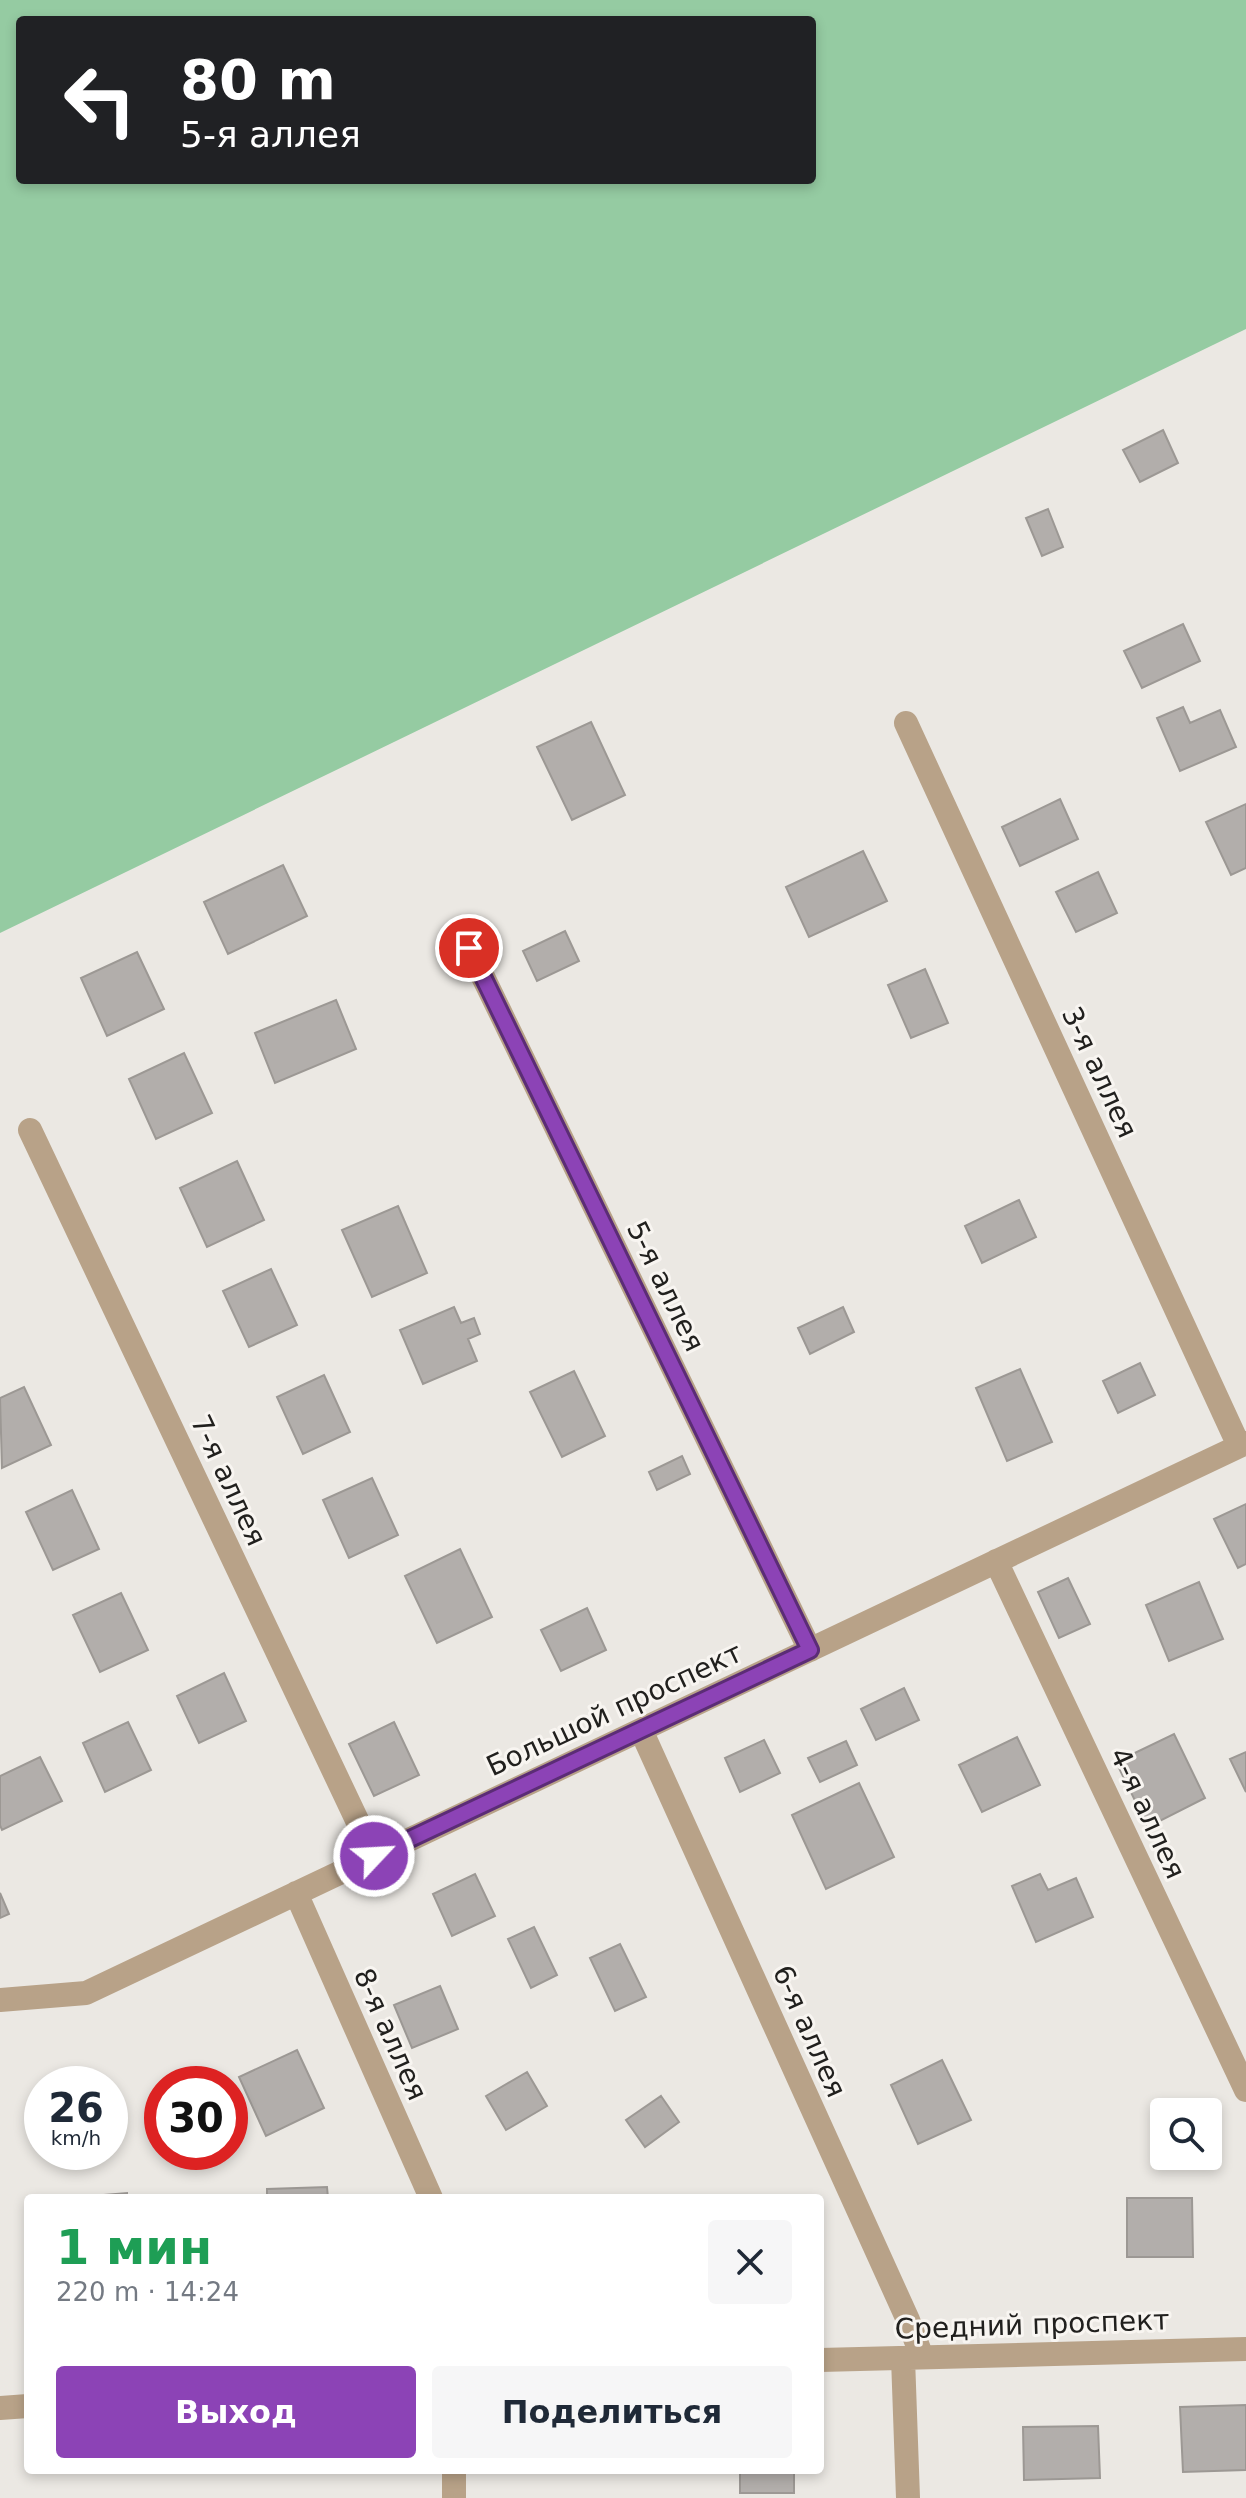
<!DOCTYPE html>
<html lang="ru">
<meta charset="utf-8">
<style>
:root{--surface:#fff;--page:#f6f6f7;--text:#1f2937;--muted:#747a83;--accent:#8c43b6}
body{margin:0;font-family:"DejaVu Sans",sans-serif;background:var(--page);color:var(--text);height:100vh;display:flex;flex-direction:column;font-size:30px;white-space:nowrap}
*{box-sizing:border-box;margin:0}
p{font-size:26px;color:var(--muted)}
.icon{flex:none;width:44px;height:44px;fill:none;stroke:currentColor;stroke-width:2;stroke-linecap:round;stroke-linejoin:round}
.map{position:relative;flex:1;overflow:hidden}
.drawer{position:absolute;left:24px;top:2194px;width:800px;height:280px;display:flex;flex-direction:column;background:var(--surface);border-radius:8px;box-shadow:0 4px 12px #0003}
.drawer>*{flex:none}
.hud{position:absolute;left:16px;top:16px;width:800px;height:168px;border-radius:8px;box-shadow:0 4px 12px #0003;background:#202124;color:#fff;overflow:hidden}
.tools{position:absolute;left:1150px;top:2098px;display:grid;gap:16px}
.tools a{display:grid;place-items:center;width:72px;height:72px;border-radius:8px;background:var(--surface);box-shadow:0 4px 12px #0003;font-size:40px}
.speed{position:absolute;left:24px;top:2066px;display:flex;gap:16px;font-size:40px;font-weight:700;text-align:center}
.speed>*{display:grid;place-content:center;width:104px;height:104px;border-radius:50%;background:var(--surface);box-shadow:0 4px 12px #0003;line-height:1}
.speed small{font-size:20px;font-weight:400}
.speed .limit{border:12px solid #d22;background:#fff;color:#111}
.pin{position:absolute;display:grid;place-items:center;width:68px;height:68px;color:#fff;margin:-34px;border:4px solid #fff;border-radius:50%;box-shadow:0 2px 8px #0007}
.me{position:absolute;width:88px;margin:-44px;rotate:65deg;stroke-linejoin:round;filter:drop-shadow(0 0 6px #0008)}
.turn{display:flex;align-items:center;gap:28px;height:168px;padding:0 32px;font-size:36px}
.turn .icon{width:104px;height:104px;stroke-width:2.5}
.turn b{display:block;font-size:56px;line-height:68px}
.round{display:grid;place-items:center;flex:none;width:84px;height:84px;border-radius:8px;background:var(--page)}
.summary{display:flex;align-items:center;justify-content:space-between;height:136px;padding:0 32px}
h1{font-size:48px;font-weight:800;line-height:60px;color:#1e9e55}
.button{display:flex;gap:16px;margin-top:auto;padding:16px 32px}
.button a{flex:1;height:92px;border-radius:8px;background:var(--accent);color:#fff;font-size:32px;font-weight:800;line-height:92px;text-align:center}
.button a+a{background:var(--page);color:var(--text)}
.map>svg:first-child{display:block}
</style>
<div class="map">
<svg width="1246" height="2498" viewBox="0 0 1246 2498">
<rect width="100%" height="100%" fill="#ebe8e3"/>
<path fill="#95cba2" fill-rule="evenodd" d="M0,0H1246V329L0,933ZM20,20H812V180H20Z"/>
<path fill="#b2aeab" stroke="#9c9894" stroke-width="2" d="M1163,430L1178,463L1140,482L1123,450Z
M1048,509L1063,547L1042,556L1026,518Z
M1183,624L1200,661L1142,688L1124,651Z
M1183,707L1190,723L1220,710L1236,747L1180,771L1157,718Z
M591,722L625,795L572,820L537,747Z
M1060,799L1078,839L1020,866L1002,827Z
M1246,804V868L1231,875L1206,822Z
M863,851L887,901L809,937L786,887Z
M283,865L307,916L228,954L204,902Z
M1098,872L1117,913L1076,932L1056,892Z
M565,931L579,961L537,981L523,951Z
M137,952L164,1009L107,1036L81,978Z
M925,969L948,1023L911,1038L888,985Z
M336,1000L356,1049L275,1083L255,1033Z
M184,1053L212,1113L156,1139L129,1079Z
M237,1161L264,1220L207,1247L180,1188Z
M1019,1200L1036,1237L982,1263L965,1226Z
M398,1206L427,1273L372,1297L342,1230Z
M271,1269L297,1325L249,1347L223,1291Z
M454,1307L461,1323L474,1318L480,1334L468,1339L477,1361L423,1384L400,1330Z
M843,1307L854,1332L810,1354L798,1328Z
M1140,1363L1155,1395L1118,1413L1103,1381Z
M1020,1369L1052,1442L1007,1461L976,1388Z
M574,1371L605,1436L562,1457L530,1392Z
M324,1375L350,1432L303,1454L277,1397Z
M24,1387L51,1445L2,1468L0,1398Z
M682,1456L690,1474L657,1490L649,1472Z
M372,1478L398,1535L349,1558L323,1500Z
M72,1490L99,1549L53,1570L26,1512Z
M1246,1504V1564L1238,1568L1214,1519Z
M460,1549L492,1617L437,1643L405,1576Z
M1068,1578L1090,1624L1059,1638L1038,1592Z
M1199,1582L1223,1639L1169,1661L1146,1605Z
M121,1593L148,1650L100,1672L73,1615Z
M587,1608L606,1650L561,1671L541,1630Z
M224,1673L246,1721L199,1743L177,1696Z
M904,1688L919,1720L876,1740L861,1709Z
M128,1722L151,1770L105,1792L83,1743Z
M394,1722L419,1775L374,1796L349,1744Z
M1174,1734L1205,1798L1148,1827L1116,1762Z
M1017,1737L1040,1785L982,1812L959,1765Z
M764,1740L780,1773L740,1792L725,1758Z
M846,1741L857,1765L820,1782L808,1758Z
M1246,1752V1792L1230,1759Z
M40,1757L62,1801L2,1830L0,1825V1776Z
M859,1783L894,1857L826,1889L792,1815Z
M475,1874L495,1916L452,1936L433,1894Z
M1040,1874L1048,1890L1076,1878L1093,1917L1036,1942L1012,1886Z
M0,1893L9,1914L0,1918Z
M534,1927L557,1975L531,1988L508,1939Z
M620,1944L646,1997L615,2011L590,1958Z
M440,1986L458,2029L412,2048L394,2005Z
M297,2050L324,2108L266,2136L239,2077Z
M942,2060L971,2120L918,2144L891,2085Z
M527,2072L547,2106L506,2130L486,2096Z
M661,2096L679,2122L645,2147L626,2120Z
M327,2187L328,2198H267V2189Z
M127,2193V2198H80V2197Z
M1127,2198H1192L1193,2257H1127Z
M1246,2405V2470L1183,2472L1180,2407Z
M1098,2426L1100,2478L1024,2480L1023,2427Z
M740,2470H794V2493H740Z"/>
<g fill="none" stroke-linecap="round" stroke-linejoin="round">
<path stroke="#b8a288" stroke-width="24" d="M906,723L1239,1446
M469,948L810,1650
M30,1130L374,1856
M996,1561L1246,2090
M641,1730L908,2320L922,2357
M296,1893L431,2198
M0,2000L86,1993L1246,1443
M903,2358L908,2498
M820,2360L1246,2349
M0,2408L28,2406
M454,2470V2498"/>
</g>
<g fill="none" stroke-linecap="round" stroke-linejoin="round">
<g stroke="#5b2c76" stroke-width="20">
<path id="route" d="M374,1856L810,1650L469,948"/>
</g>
<use href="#route" stroke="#8c43b6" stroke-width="14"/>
</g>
<g text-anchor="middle" stroke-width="6" stroke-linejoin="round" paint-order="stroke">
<g font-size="28" fill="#21201e" stroke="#f8f5f1">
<text transform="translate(1100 1072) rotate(65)" y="10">3-я аллея</text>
<text transform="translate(666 1286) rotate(64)" y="10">5-я аллея</text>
<text transform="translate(229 1480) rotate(65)" y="10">7-я аллея</text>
<text transform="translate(614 1709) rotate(-25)" y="10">Большой проспект</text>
<text transform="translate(1148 1813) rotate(65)" y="10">4-я аллея</text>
<text transform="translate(810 2031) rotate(66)" y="10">6-я аллея</text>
<text transform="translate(391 2034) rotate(66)" y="10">8-я аллея</text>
<text transform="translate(1032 2324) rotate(-2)" y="10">Средний проспект</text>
</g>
</g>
</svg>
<div class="tools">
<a><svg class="icon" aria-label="search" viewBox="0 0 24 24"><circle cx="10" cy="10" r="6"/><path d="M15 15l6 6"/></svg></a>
</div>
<div class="speed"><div>26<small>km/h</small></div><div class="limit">30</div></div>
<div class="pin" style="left:469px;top:948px;background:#d93025"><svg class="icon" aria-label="arrive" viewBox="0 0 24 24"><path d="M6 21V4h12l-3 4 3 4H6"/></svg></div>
<svg class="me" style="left:374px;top:1856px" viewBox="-20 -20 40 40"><circle r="17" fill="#8c43b6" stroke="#fff" stroke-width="3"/><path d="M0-11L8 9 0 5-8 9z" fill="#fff"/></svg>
<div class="hud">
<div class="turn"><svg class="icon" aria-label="left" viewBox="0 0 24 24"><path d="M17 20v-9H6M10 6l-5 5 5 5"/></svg><div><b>80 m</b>5-я аллея</div></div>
</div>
<section class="drawer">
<div class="summary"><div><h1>1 мин</h1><p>220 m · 14:24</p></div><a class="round"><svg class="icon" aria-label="close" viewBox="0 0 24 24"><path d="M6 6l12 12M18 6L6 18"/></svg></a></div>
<div class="button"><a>Выход</a><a>Поделиться</a></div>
</section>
</div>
